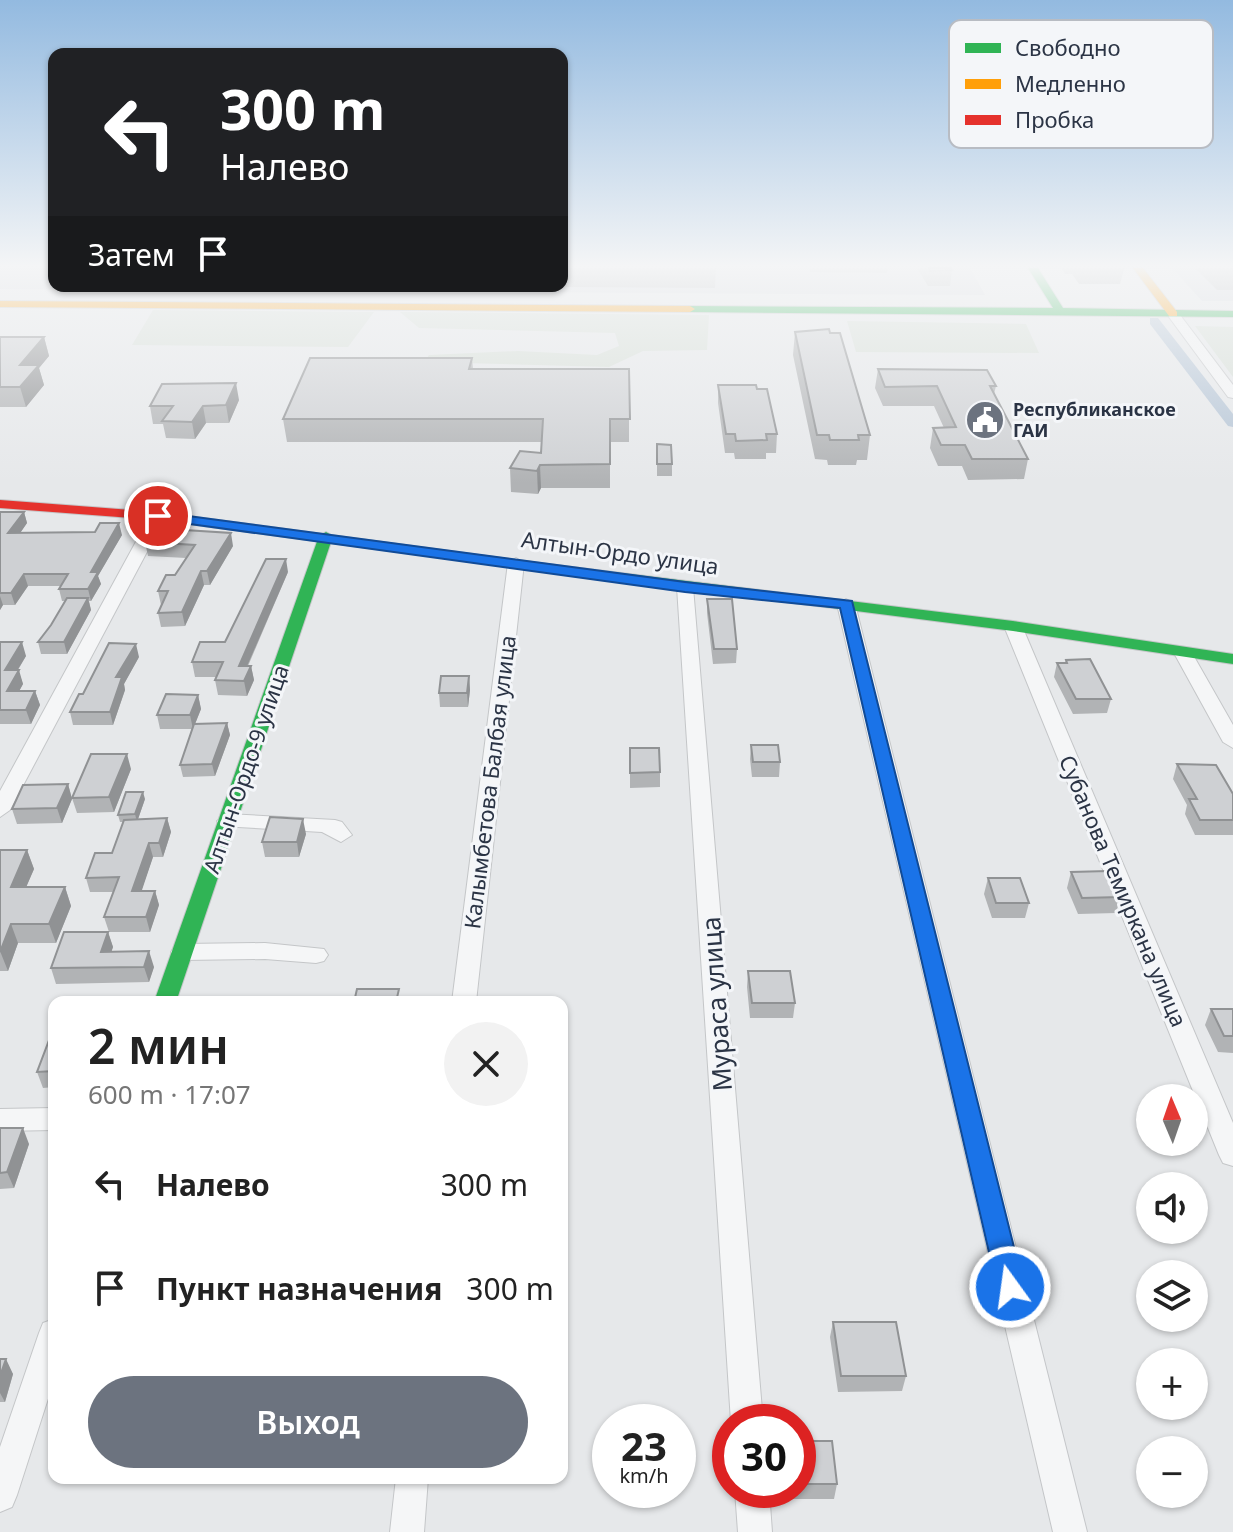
<!DOCTYPE html>
<html lang="ru">
<meta charset="utf-8">
<style>
:root{--surface:#fff;--page:#f2f2f2;--text:#222;--muted:#767676;--accent:#6c737f}
body{margin:0;font-family:"Noto Sans",sans-serif;background:var(--page);color:var(--text);height:100vh;display:flex;flex-direction:column;font-size:30px;white-space:nowrap}
*{box-sizing:border-box;margin:0}
p{font-size:26px;color:var(--muted)}
.icon{flex:none;width:44px;height:44px;fill:none;stroke:currentColor;stroke-width:2;stroke-linecap:round;stroke-linejoin:round}
.map{position:relative;flex:1;overflow:hidden}
.drawer{position:absolute;left:48px;top:996px;width:520px;height:488px;display:flex;flex-direction:column;background:var(--surface);border-radius:16px;box-shadow:0 2px 6px #0004}
.drawer>*{flex:none}
.banner{position:absolute;left:48px;top:48px;width:520px;height:244px;border-radius:16px;box-shadow:0 2px 6px #0004;background:#202124;color:#fff;overflow:hidden}
.needle{width:52px;rotate:358deg}
.buttons{position:absolute;left:1136px;top:1084px;display:grid;gap:16px}
.buttons a{display:grid;place-items:center;width:72px;height:72px;border-radius:50%;background:var(--surface);box-shadow:0 2px 6px #0004;font-size:40px}
.speed{position:absolute;left:592px;top:1404px;display:flex;gap:16px;font-size:40px;font-weight:700;text-align:center}
.speed>*{display:grid;place-content:center;width:104px;height:104px;border-radius:50%;background:var(--surface);box-shadow:0 2px 6px #0004;line-height:1}
.speed small{font-size:20px;font-weight:400}
.speed .limit{border:12px solid #d22;background:#fff;color:#111}
.pin{position:absolute;display:grid;place-items:center;width:68px;height:68px;color:#fff;margin:-34px;border:4px solid #fff;border-radius:50%;box-shadow:0 2px 8px #0007}
.me{position:absolute;width:88px;margin:-44px;rotate:346deg;stroke-linejoin:round;filter:drop-shadow(0 0 6px #0008)}
.turn{display:flex;align-items:center;gap:28px;height:168px;padding:0 40px;font-size:36px}
.turn .icon{width:104px;height:104px;stroke-width:2.5}
.turn b{display:block;font-size:56px;line-height:68px}
.then{display:flex;align-items:center;height:76px;padding:0 40px;background:#0003;gap:16px;font-size:30px}
.round{display:grid;place-items:center;flex:none;width:84px;height:84px;border-radius:42px;background:var(--page)}
.summary{display:flex;align-items:center;justify-content:space-between;height:136px;padding:0 40px}
h1{font-size:48px;font-weight:600;line-height:60px}
.primary-button{display:flex;gap:16px;margin-top:auto;padding:16px 40px}
.primary-button a{flex:1;height:92px;border-radius:48px;background:var(--accent);color:#fff;font-size:32px;font-weight:600;line-height:92px;text-align:center}
ul{padding:0;list-style:none}
li{display:flex;align-items:center;gap:24px;height:104px;padding:0 40px}
li div{flex:1}
li b{display:block;font-size:30px}
li em{font-style:normal}
.map>svg:first-child{display:block}
</style>
<div class="map">
<svg width="1233" height="1532" viewBox="0 0 1233 1532">
<rect width="100%" height="100%" fill="#e6e8ea"/>
<path fill="#d4d7dd" d="M0,268H54V286H562V268H970L985,295L0,289Z
M1172,268H1233V301H1202Z"/>
<path fill="#d6ded6" d="M153,310L374,312L348,347L132,345Z
M400,312L709,315L707,350L643,351L609,367L424,362L429,355L518,351L597,355L619,346L615,333L419,328Z
M847,321L1026,324L1039,353L856,352Z
M1195,326L1233,327V377Z"/>
<g fill="none" stroke-linecap="round" stroke-linejoin="round">
<path fill="#b4c4d5" fill-rule="evenodd" d="M1150,318H1158L1233,414V427L1228,426L1150,324Z"/>
<g stroke="#c4c6c8" stroke-width="2">
<path id="street" d="M1169,311H1177L1233,385V398L1228,397L1169,317Z
M158,511L166,516L10,810L0,817V791L150,516Z
M516,558L524,563L476,1002H452L508,563Z
M685,582L693,587L763,1422H731L677,587Z
M846,599L855,604L1087,1532H1053L837,604Z
M1013,621L1022,626L1233,1123V1166L1223,1163L1219,1155L1004,626Z
M1183,648L1192,653L1233,725V748L1223,742L1174,653Z
M227,814L335,820L342,822L352,835L341,842L322,832L220,826L217,821Z
M265,943L324,949L328,955L324,961L316,963L265,959L183,960L175,958L171,952L175,946L183,944Z
M54,1108V1130L0,1131V1109Z
M54,1319V1380L17,1495L12,1507L0,1512V1447L39,1333L43,1323Z
M396,1478H428L424,1532H390Z
M735,1490H769L772,1532H738Z"/>
</g>
<g stroke="#c4c6c8" stroke-width="2">
<path id="fast" d="M1028,268H1038L1063,308L1233,311V317L690,312L685,309L690,306L1053,308Z
M326,532L333,536L176,1002H154L319,536Z
M548,564L1013,621L1233,654V664L1013,631L543,571L541,568Z"/>
</g>
<g stroke="#c4c6c8" stroke-width="2">
<path id="slow" d="M1133,268H1143L1177,312V316H1169Z
M0,301L690,306L695,309L690,312L0,307Z"/>
</g>
<g stroke="#c4c6c8" stroke-width="2">
<path id="jam" d="M0,500L158,512L548,564L555,568L548,572L158,520L0,508Z"/>
</g>
<use href="#street" fill="#f5f6f7" fill-rule="evenodd"/>
<use href="#fast" fill="#30b455" fill-rule="evenodd"/>
<use href="#slow" fill="#ff9f0a" fill-rule="evenodd"/>
<use href="#jam" fill="#e5322d" fill-rule="evenodd"/>
</g>
<path fill="#b1b3b5" d="M564,268H716L715,288L564,287Z
M809,268H888L887,273L810,272Z
M917,268H951L952,270L950,286H928Z
M1061,268H1124V269L1120,284H1079L1072,274H1065Z
M1195,268H1233V290H1217Z
M407,286H464V288L407,287Z
M795,332L870,435L867,460H857L856,465H828L827,460L815,459L793,355Z
M0,337H44L49,356L39,368L44,385L26,407H0Z
M472,358L473,369H629V442H610V488H541L538,494L511,492L510,468L541,453L542,442H287L283,419Z
M878,369L996,386L994,394L1028,459L1024,479L968,480L962,466H938L930,448L933,428H944L934,406H883L875,388Z
M718,385L757,389L777,434L776,453H766V459H735L734,453H725L718,403Z
M239,400L229,423H206L195,439L166,438L163,424H153L150,406Z
M657,445L672,464V476H657Z
M0,512H24L27,523L20,533L122,535L98,576L101,584L91,601H89L91,610L67,654H41L38,642L51,625L65,601H62L59,589L61,586H28L15,605H3L0,610Z
M145,542L233,546L210,585H204L185,626L161,627L158,613L161,605L158,591L175,575L186,558L148,556Z
M288,572L248,666H251L254,680L247,696L218,695L215,680L217,677H195L192,662L225,642Z
M707,599L737,649L736,663L713,664L707,613Z
M0,642L26,656L18,670L23,684L19,691H35L40,705L31,724H0Z
M139,657L124,684L125,690L113,725H73L70,712L83,694Z
M1066,660L1111,699L1107,713L1073,714L1054,677L1057,663H1065Z
M469,676L470,690L468,707H440L439,693Z
M198,695L201,709L195,724L227,723L230,735L215,776L183,777L180,765L192,729H160L157,715Z
M751,745L780,762L779,777H752L750,759Z
M630,748L660,772V787L630,788Z
M1177,764L1233,794V835H1195L1185,814L1187,805L1173,779Z
M131,769L114,812L77,813L72,798Z
M68,784L72,799L62,823L17,824L12,809Z
M145,799L138,819L167,818L171,832L163,857H153L141,891H155L159,905L150,932H109L104,917L114,892H90L86,878L112,853L123,822H120L118,815Z
M306,834L299,857H265L262,842Z
M0,850H27L34,869L26,887H65L71,906L56,943H18L8,971H0Z
M1071,872L1120,897L1116,913L1078,914L1067,888Z
M988,878L1029,903L1025,918H992L984,894Z
M108,932L113,947L111,952L154,967L149,982L56,984L51,968Z
M748,971L795,1003L793,1018H750L747,987Z
M1211,1009H1233V1053L1218,1052L1205,1025Z
M54,1035V1087L43,1088L37,1072Z
M0,1128L29,1144L14,1188L0,1189Z
M833,1322L906,1376L902,1391L838,1392L830,1337Z
M0,1359L13,1374L5,1402H0Z
M798,1441L837,1484L834,1499H793L792,1490H798Z"/>
<path fill="#909294" d="M44,337L49,356L39,368L44,385L26,407L20,387V365Z
M236,383L239,400L229,423L226,405Z
M203,406L206,423L195,439L192,422Z
M540,465L541,488L538,494L537,471Z
M24,512L27,523L12,545L8,533Z
M119,523L122,535L98,576L101,584L91,601L88,589L91,572Z
M231,533L233,546L210,585L207,571Z
M286,559L288,572L241,680L239,666Z
M201,571L204,585L185,626L182,612Z
M24,574L28,586L15,605L11,593Z
M0,596L3,605L0,610Z
M88,598L91,610L67,654L64,642Z
M22,642L26,656L9,684L5,670Z
M136,644L139,657L124,684L125,690L113,725L110,712L116,677Z
M251,666L254,680L247,696L244,681Z
M19,670L23,684L11,706L7,691Z
M469,676L470,690L468,707L467,693Z
M35,691L40,705L31,724L26,710Z
M198,695L201,709L193,729L190,715Z
M227,723L230,735L215,776L212,764Z
M127,754L131,769L114,812L109,797Z
M68,784L72,799L62,823L57,808Z
M143,792L145,799L137,822L135,814Z
M167,818L171,832L163,857L159,843Z
M303,819L306,834L299,857L297,842Z
M149,843L153,857L137,905L132,891Z
M27,850L34,869L18,906L11,887Z
M65,887L71,906L56,943L49,924Z
M155,891L159,905L150,932L146,917Z
M11,924L18,943L8,971L0,951Z
M108,932L113,947L106,968L101,952Z
M149,951L154,967L149,982L144,967Z
M23,1128L29,1144L14,1188L7,1172Z
M6,1359L13,1374L5,1402L0,1393V1376Z"/>
<path fill="#ced0d3" stroke="#909294" stroke-width="2" d="M929,268H951L952,270L930,271Z
M829,329L830,333H840L870,435H858L859,440H830L829,435H817L795,332Z
M0,337H44L20,365H39L20,387H0Z
M310,358H472L469,369H629L630,419H610V464L540,465L537,471L510,468L520,451L541,453L543,419H283Z
M878,369L987,370L996,386H990L1028,459H972L965,445H941L933,428L956,427L937,386L885,387Z
M236,383L226,405L203,406L192,422L162,421L173,406H150L162,384Z
M718,385H756L757,389H767L777,434H766L767,440L736,441L735,434H726Z
M657,444L671,445L672,464H657Z
M0,512H24L8,533L95,532L100,523H119L91,572H98L88,589H59L68,574H24L11,593H0Z
M153,528L231,533L207,571H201L182,612L158,613L168,591H158L166,575H175L195,545L145,542Z
M266,559H286L239,666H251L244,681L215,680L223,662H192L200,642H225Z
M67,598H88L64,642H38L51,625Z
M707,599H732L737,649H714Z
M0,642H22L5,670H19L7,691H35L26,710H0Z
M109,643L136,644L116,677H122L110,712H70L79,694H83Z
M1090,659L1111,699H1076L1057,663H1067L1066,660Z
M441,676H469L467,693H439Z
M166,694L198,695L190,715H157Z
M227,723L212,764L180,765L194,724Z
M751,745H778L780,762H753Z
M630,748H659L660,772L630,773Z
M91,754H127L109,797L72,798Z
M1177,764L1216,765L1233,794V820H1200L1189,799H1197Z
M68,784L57,808L12,809L23,785Z
M126,792H143L135,814L118,815Z
M270,817L303,819L297,842H262Z
M167,818L159,843H149L132,891H155L146,917H104L119,877L86,878L95,853H112L124,820Z
M0,850H27L11,887H65L49,924H11L0,952Z
M1108,871L1120,897L1082,898L1071,872Z
M988,878H1020L1029,903H996Z
M64,932H108L101,952L149,951L144,967L51,968Z
M748,971H790L795,1003H752Z
M357,989H399L396,1002H354Z
M1211,1009H1233V1036H1224Z
M51,1035H54V1071L37,1072Z
M0,1128H23L7,1172L0,1173Z
M833,1322H896L906,1376H841Z
M0,1359H6L0,1376Z
M798,1441H832L837,1484H798Z"/>
<linearGradient id="sky" x2="0" y2="1"><stop stop-color="#93bae0"/><stop offset="0.55" stop-color="#f4f5f6"/><stop offset="1" stop-color="#f4f5f6" stop-opacity="0"/></linearGradient>
<rect width="1233" height="483" fill="url(#sky)"/>
<path fill="#1a73e8" stroke="#114b97" stroke-width="2" d="M158,512L685,582L852,601L1024,1287L1020,1296L1010,1299L1001,1296L997,1287L840,608L685,592L153,519V513Z"/>
<defs>
<g id="civic-disc" transform="scale(2)"><circle r="9.5" fill="#6c737f" stroke="#f4f6f9"/><path d="M-.6-6.5H3V-4.5H.6V-3L4-1V1h2V6H-6V1h2V-1L-.6-3ZM-1.2 2.5V6h2.4V2.5Z" fill="#fff"/></g>
</defs>
<g fill-rule="evenodd">
<use href="#civic-disc" x="985" y="420"/>
</g>
<g text-anchor="middle" stroke-width="6" stroke-linejoin="round" paint-order="stroke">
<g font-size="18" font-weight="bold" fill="#2b3445" stroke="#f4f6f9" text-anchor="start">
<text x="1013" y="416">Республиканское<tspan x="1013" dy="21">ГАИ</tspan></text>
</g>
<g font-size="22" fill="#2b3445" stroke="#f4f6f9">
<text transform="translate(620 553) rotate(8)" y="8">Алтын-Ордо улица</text>
<text transform="translate(246 769) rotate(-71)" y="8">Алтын-Ордо-9 улица</text>
<text transform="translate(490 782) rotate(-83)" y="8">Калымбетова Балбая улица</text>
<text transform="translate(1123 891) rotate(67)" y="8">Субанова Темиркана улица</text>
</g>
<g font-size="26" fill="#2b3445" stroke="#f4f6f9">
<text transform="translate(717 1004) rotate(-94)" y="9">Мураса улица</text>
</g>
</g>
<rect x="949" y="20" width="264" height="128" rx="12" fill="#f4f6f9" stroke="#b8bcc3" stroke-width="2"/>
<rect x="965" y="43" width="36" height="10" fill="#30b455"/>
<rect x="965" y="79" width="36" height="10" fill="#ff9f0a"/>
<rect x="965" y="115" width="36" height="10" fill="#e5322d"/>
<g font-size="22" fill="#2b3445">
<text x="1015" y="56">Свободно</text>
<text x="1015" y="92">Медленно</text>
<text x="1015" y="128">Пробка</text>
</g>
</svg>
<div class="buttons">
<a><svg class="needle" viewBox="-14 -14 28 28"><path d="M0-13l5 13h-10z" fill="#e53935"/><path d="M0 13l5-13h-10z" fill="#767676"/></svg></a>
<a><svg class="icon" aria-label="sound" viewBox="0 0 24 24"><path d="M4 9h4l5-4v14l-5-4H4zM17 9q2 3 0 6"/></svg></a>
<a><svg class="icon" aria-label="layers" viewBox="0 0 24 24"><path d="M12 4l9 5-9 5-9-5zM3 14l9 5 9-5"/></svg></a>
<a>+</a>
<a>−</a>
</div>
<div class="speed"><div>23<small>km/h</small></div><div class="limit">30</div></div>
<div class="pin" style="left:158px;top:516px;background:#d93025"><svg class="icon" aria-label="arrive" viewBox="0 0 24 24"><path d="M6 21V4h12l-3 4 3 4H6"/></svg></div>
<svg class="me" style="left:1010px;top:1287px" viewBox="-20 -20 40 40"><circle r="17" fill="#1a73e8" stroke="#fff" stroke-width="3"/><path d="M0-11L8 9 0 5-8 9z" fill="#fff"/></svg>
<div class="banner">
<div class="turn"><svg class="icon" aria-label="left" viewBox="0 0 24 24"><path d="M17 20v-9H6M10 6l-5 5 5 5"/></svg><div><b>300 m</b>Налево</div></div>
<div class="then">Затем<svg class="icon" aria-label="arrive" viewBox="0 0 24 24"><path d="M6 21V4h12l-3 4 3 4H6"/></svg></div>
</div>
<section class="drawer">
<div class="summary"><div><h1>2 мин</h1><p>600 m · 17:07</p></div><a class="round"><svg class="icon" aria-label="close" viewBox="0 0 24 24"><path d="M6 6l12 12M18 6L6 18"/></svg></a></div>
<ul>
<li><svg class="icon" aria-label="left" viewBox="0 0 24 24"><path d="M17 20v-9H6M10 6l-5 5 5 5"/></svg><div><b>Налево</b></div><em>300 m</em></li>
<li><svg class="icon" aria-label="arrive" viewBox="0 0 24 24"><path d="M6 21V4h12l-3 4 3 4H6"/></svg><div><b>Пункт назначения</b></div><em>300 m</em></li>
</ul>
<div class="primary-button"><a>Выход</a></div>
</section>
</div>
